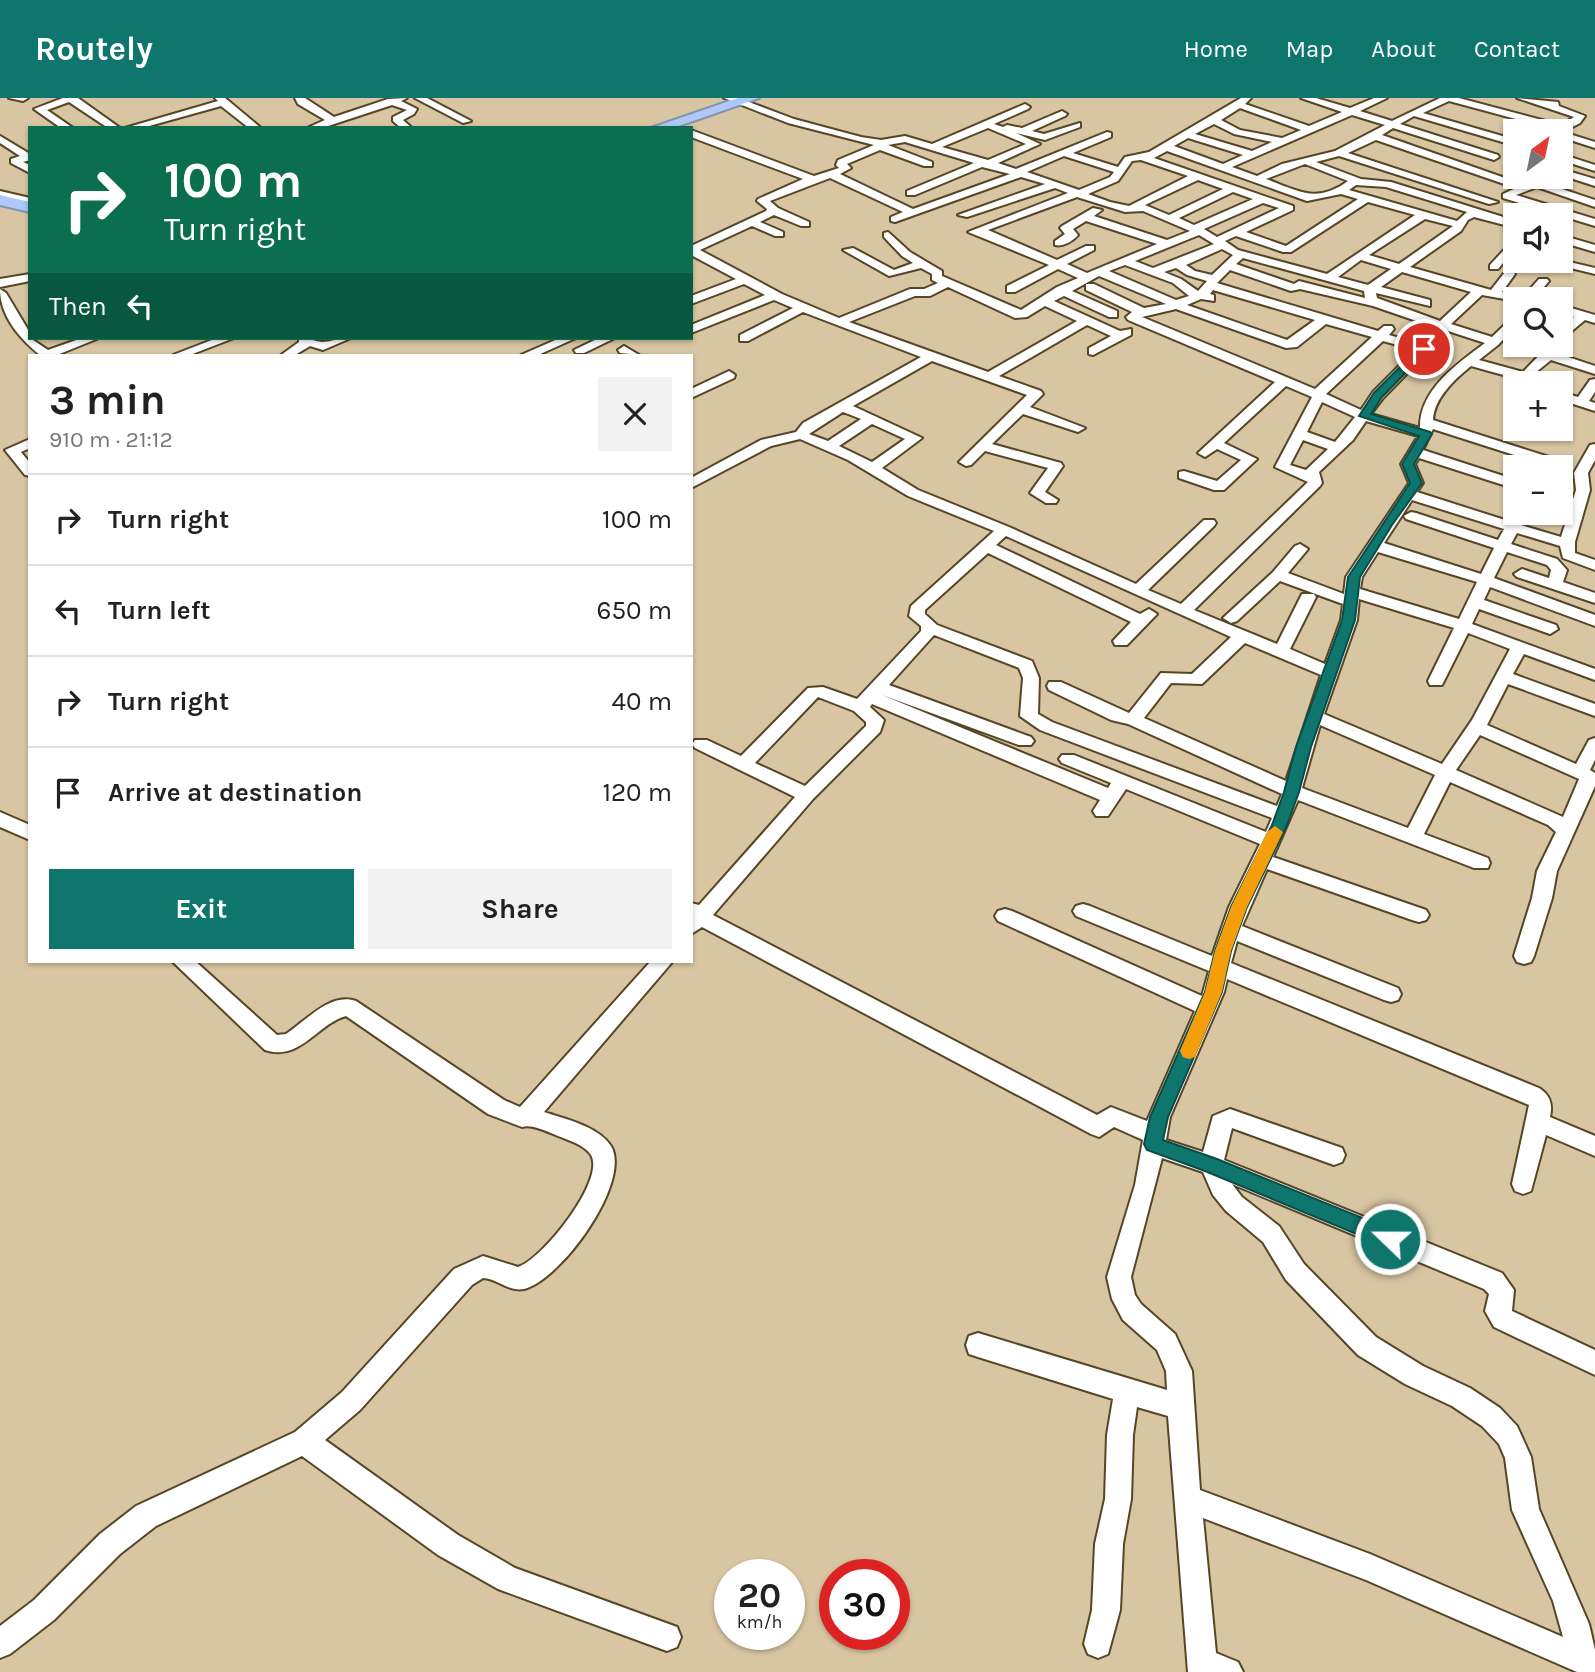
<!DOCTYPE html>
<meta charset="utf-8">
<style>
:root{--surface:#fff;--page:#f2f2f2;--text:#222;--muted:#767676;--line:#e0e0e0;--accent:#0f766e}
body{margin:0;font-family:Karla,sans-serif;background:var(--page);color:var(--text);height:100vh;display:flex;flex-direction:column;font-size:26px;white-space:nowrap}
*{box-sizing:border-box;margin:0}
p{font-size:23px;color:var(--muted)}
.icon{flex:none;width:38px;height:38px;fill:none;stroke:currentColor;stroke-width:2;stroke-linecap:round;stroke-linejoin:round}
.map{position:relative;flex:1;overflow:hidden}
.sheet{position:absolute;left:28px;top:256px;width:665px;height:609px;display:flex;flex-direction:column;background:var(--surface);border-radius:0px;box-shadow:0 2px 5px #0004}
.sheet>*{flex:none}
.top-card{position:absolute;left:28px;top:28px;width:665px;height:214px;border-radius:0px;box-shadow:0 2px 5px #0004;background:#0b6e4f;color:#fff;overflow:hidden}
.needle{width:46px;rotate:33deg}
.fabs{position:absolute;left:1503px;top:21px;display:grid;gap:14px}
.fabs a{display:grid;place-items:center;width:70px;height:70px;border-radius:0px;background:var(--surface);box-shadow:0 2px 5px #0004;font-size:35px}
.speed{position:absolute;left:714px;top:1461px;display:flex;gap:14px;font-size:35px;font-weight:700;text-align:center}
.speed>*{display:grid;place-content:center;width:91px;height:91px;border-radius:50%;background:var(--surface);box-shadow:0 2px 5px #0004;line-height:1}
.speed small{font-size:18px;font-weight:400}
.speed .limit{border:10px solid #d22;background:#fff;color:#111}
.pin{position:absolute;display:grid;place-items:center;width:60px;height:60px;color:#fff;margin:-30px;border:4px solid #fff;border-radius:50%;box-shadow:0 2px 7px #0007}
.me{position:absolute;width:77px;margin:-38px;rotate:292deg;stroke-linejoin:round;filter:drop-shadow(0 0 5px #0008)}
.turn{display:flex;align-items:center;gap:24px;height:147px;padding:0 21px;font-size:32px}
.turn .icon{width:91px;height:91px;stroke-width:2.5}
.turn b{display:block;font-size:49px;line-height:60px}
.then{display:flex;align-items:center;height:66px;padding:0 21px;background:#0003;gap:14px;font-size:26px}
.round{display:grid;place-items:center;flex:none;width:74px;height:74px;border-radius:0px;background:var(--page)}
.head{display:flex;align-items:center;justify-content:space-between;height:119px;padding:0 21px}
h1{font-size:42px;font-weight:700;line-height:52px}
.primary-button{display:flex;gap:14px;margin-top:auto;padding:14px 21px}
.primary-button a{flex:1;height:80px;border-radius:0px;background:var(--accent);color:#fff;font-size:28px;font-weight:700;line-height:80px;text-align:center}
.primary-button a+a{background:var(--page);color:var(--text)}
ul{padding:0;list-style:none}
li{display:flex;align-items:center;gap:21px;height:91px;padding:0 21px;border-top:2px solid var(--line)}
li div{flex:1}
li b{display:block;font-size:26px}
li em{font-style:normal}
header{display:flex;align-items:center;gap:42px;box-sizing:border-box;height:98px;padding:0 35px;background:var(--accent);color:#fff}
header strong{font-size:33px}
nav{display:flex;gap:38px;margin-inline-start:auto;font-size:24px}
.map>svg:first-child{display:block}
</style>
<header>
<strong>Routely</strong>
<nav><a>Home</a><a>Map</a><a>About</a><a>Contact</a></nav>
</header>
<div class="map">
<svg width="1595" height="1574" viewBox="0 0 1595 1574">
<rect width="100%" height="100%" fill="#d8c5a2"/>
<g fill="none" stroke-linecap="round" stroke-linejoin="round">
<g stroke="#564626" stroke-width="4">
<path id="minor" d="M9,0H28L23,3Z
M63,0H78L120,30H108L69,4L47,12L73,30H61L34,11Z
M215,0H225L261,30H249L221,8L142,30H125L218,3Z
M295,0H305L334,19L388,1L407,0L401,3L417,11L414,16L403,22L412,30H401L393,23V19L407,12L392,7L322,30H307L325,22L298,6Z
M415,0H427L471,23L463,25Z
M724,0H738L794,21L861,39L881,42L905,38L932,46L1025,6L1030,9L1028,11L994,26L1003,29L1007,27L1022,30L1062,13L1067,16L1065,18L1032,33L1044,36L1080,25V29L1045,42L1016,35L1040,46L998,65L1016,71L1107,34L1111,35V39L1073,55L1118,69L1125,59L1149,54L1241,0H1251L1245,6L1309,28L1342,14L1301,0H1316L1350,10L1374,0H1387L1360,13L1392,23L1440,0H1459L1561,27L1574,19L1517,0L1558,4L1559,8L1585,18L1580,25L1563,34L1595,44V50L1561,39V33H1552L1553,31L1449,3L1423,15L1516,42V48L1414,18L1400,26L1498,57L1499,59L1494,62L1393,30L1382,37L1525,87L1545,79H1559L1547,86L1595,102V109L1537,89L1516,97L1595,121V128L1503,100V96L1516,90L1376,42L1348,55L1498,104L1489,106L1339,58L1316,64L1361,81L1391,84L1516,123V130L1474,119L1468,122L1461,133L1410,169L1491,192L1505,174H1513L1515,176L1502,194L1524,198L1539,181H1547L1549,183L1534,201H1516V203L1482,197L1451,226L1492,239L1516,216V228L1498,247L1479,262L1523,274L1549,247H1561L1556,255L1595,268V276L1551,262L1525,283L1471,268C1455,281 1434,300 1433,322L1549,359L1556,366L1555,369H1541L1539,365L1433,331L1423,352L1516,382V391L1419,360L1415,366L1423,385L1417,394L1508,423L1514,412L1516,415H1526L1521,427L1561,439L1576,392L1574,375L1590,347L1595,346V362L1588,375L1590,392L1575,444V455L1595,462V472L1563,460L1560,448L1517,435L1511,446L1557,461L1567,472L1563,484L1595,495V505L1517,479L1514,476L1522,471L1549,480L1551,472L1547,467L1507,454L1494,480L1595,517V528L1490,489L1484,502L1556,527L1558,531L1550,536L1479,511L1472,526L1595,571V582L1524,556L1513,576L1595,606V618L1508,586L1487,627L1576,666L1589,642L1595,640V662L1590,672L1595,675V688L1557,773L1552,800L1534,858L1531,864L1524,866L1517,864L1514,858L1532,800L1537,773L1556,734L1548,727L1450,684L1424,736L1488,760L1490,765L1488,770H1474L1298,702L1273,759L1426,812L1429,817L1426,822L1419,824L1412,822L1267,771L1242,828L1398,890L1401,896L1398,902L1391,904L1384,902L1237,843L1231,865L1539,990C1550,997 1553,1006 1550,1019L1595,1038V1058L1546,1037L1531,1093L1523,1096L1515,1093L1512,1086L1529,1007L1227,881L1224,894L1170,1019L1166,1042L1203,1054L1213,1018L1230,1011L1342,1050L1345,1057L1342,1064L1334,1067L1232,1030L1224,1062L1502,1175L1514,1192L1512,1213L1595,1252V1277L1494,1229L1485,1213L1489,1196L1484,1191L1232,1086L1242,1099L1279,1128L1304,1166L1376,1239L1423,1268L1470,1290L1500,1310L1517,1328L1531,1359L1539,1411L1589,1526L1595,1552V1574H1577L1366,1482L1203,1420L1216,1555L1238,1564L1243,1574H1188L1168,1318L1137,1309L1133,1337L1131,1401L1123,1446L1120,1512L1108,1556L1098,1560L1088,1556L1084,1546L1092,1512L1095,1446L1105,1401L1107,1337L1113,1301L978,1259L969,1256L966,1247L969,1238L978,1235L1167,1292L1166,1273L1157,1252L1123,1222L1112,1201L1107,1179L1135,1087L1143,1042L1114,1029L1099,1039L1091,1036L702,829L691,836V805L699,807L795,699L695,650L692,646L695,642H707L741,658L808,590L823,589L857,601L921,533V528L909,518L911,508L994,433L908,398L848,362L800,341L771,348L691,390V380L761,342L796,334L803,325L921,259L803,214L748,243H740V237L793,210L774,202L691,235V227L765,197L744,186L691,206V198L736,181L691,157V148L766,113L767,111L757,103L758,101L803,81L691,39V32L814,78L839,70L836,67L838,62L874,47L788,25ZM1240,10L1301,32L1282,40L1240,32L1221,22ZM1352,17L1385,27L1335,53L1282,66L1257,78L1232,69ZM1214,26L1234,36L1272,44L1252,53L1195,36ZM988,30L1026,46L988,62L942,49ZM1188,40L1243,57L1223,66L1174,48ZM905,44L974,65L907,93V97H915L982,69L1010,76L913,111L840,76L851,70L847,66L880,52L924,68H932V64L888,47ZM1167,53L1307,103L1341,96L1358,101L1286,148L1246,134L1293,112V108L1154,60ZM1064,58L1114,74L1110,79L1079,92L1027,74ZM1141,62L1188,78L1129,108L1110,104L1088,96L1118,83L1132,63ZM1305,66L1348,83C1316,106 1299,93 1266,81ZM1021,79L1045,86L958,117L967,119L1055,90L1068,95L968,134L1049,167L1007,188V194H1015L1058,171L1078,180L1057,189L1021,212L942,178V173L910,154L888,134L884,135V139L902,158L913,165L894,172L853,150L843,152L889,178L921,170L932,176V182L938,185L924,191H910L839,220L782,196L700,152L752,128L775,138H783V134L760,124L774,117L801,128H809V124L778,110L770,103L830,80L903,114L891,119V123L895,124ZM1198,82L1223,91L1169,117L1145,107ZM1356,87L1386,89L1467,114L1457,123L1349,92ZM1233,94L1253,101L1194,127L1179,120ZM1077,99L1125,114L1143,113L1190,133L1167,142L1094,118L1102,112L1093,110L1062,128L1060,130L1065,136L1055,143V147C1063,149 1073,143 1078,137L1073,131L1086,123L1157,146L1087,175L1067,166L1094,152V148H1086L1057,162L988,132ZM1368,104L1415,117L1327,176L1238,152L1225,143L1236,138L1283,154H1291ZM1263,105L1279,110L1217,139L1204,131ZM1425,121L1453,128L1399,166L1369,157ZM1199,137L1214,146L1153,170L1135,163ZM1222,151L1233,157L1212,177L1195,173L1186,167ZM1243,160L1364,193L1365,200L1299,183L1294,186L1236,166ZM1361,162L1391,171L1368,187L1338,179ZM1125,167L1173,185L1189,198L1176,202L1109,173ZM1176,170L1187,177L1207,183L1198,193L1181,181L1164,174ZM1230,172L1291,193L1300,191L1373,208L1434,229L1431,233L1433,236H1441L1445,232L1485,245C1457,266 1419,292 1420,330L1371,316L1383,300L1428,254V248L1389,237L1394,231L1392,228H1384L1378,233L1217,185ZM1402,174L1471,194L1440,223L1377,200L1376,195L1430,208V202L1381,189ZM1099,178L1166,206L1144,210L1094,186H1086V192L1132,214L1126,219L1128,222L1275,284L1198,355L1205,359L1217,351L1241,362L1217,383L1184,373L1179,374V380L1214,392H1224L1257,361L1224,345L1286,288L1312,299L1275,369L1308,384L1181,506L1148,492L1214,428L1216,425L1214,422H1204L1136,486L1009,429L918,392L882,370L922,340L853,308L932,263L1027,297L959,364L966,368L971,367L985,353L1048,370L1030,395L1046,405H1056L1058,402L1045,394L1063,368L1061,365L992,346L1023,316L1078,334L1085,330L1030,309L1043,296L1041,293L999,278L1087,227L1111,238L1089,250V256L1093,257L1131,237V231L1120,233L1054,203L1064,198L1109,219H1117V213L1072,193ZM948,189L1015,220L1027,219L1045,208L1077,223L988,274L849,224L915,198H930ZM1213,192L1315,222L1287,242L1187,207L1201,201L1214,203V197L1210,196ZM1176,211L1286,250L1297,249L1326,226L1372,239L1315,291L1142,219ZM1383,243L1415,252L1373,294L1361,312L1326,296ZM1322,304L1355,319L1335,344L1307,334ZM843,314L861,321L828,343L809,336ZM1366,323L1418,338L1401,366L1409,385L1346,479L1344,496L1288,475L1308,451L1300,446L1295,448L1273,474L1223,520L1231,525L1237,523L1280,483L1343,506L1341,522L1325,566L1290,551L1316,499L1314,496H1302L1277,546L1194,512L1320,388L1322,385L1319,374L1353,342ZM872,326L905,341L872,364L839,348ZM1303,342L1328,351L1306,372L1290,367ZM1412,402L1504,431L1498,442L1416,415L1411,414L1404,418L1406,421L1494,450L1481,476L1384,445ZM1006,438L1231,539L1192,576L1161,575L1129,615L1061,584H1049L1047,588L1049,592L1111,622L1128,626L1282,696L1277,708L1052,624L1038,616L1039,580L1032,563L937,527L925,516V512L988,455L1131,524L1113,543L1115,547H1127L1157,516L1149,511L1140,516L996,447ZM1378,454L1477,484L1459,521L1360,491L1362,479ZM1359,501L1454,530L1428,583L1430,587H1442L1468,535L1510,551L1472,622L1442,666L1324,616L1357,522ZM934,537L1019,570L1023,580L1020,618L1040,632L1272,720L1266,734L1074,657H1062L1059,661L1062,665L1111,685L1108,690L882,597L1019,647H1031L1034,643L1031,639L889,587ZM1245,545L1321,577L1286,683L1144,620L1171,585L1202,586ZM818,599L854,613L866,624V628L805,688L755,665ZM872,606L1100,702L1093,713L1096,718H1108L1126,691L1260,746L1229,809L1212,858L1090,808L1083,806L1076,808L1073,813L1076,818L1209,873L1202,898L1012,813L1005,811L998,813L995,818L998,823L1195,913L1147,1023L1111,1009L1097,1017L713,817L813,701L880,634L884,622L870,609ZM1320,627L1435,677L1408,730L1302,690ZM1480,637L1579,681L1563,719L1456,672ZM1162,1060L1203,1074L1213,1097L1226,1113L1263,1144L1286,1182L1358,1257L1405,1286L1452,1308L1482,1328L1499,1346L1505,1360L1512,1412L1553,1503L1563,1539L1370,1456L1200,1392L1192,1273L1175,1236L1141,1206L1135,1197L1131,1179Z
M0,38L30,56V62L23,64L30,67V75L11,65V61L20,58L0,45Z
M1561,56L1595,67V73L1561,62Z
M1561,71L1595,81V88L1561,77Z
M0,93L30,100V106L0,99Z
M1561,137L1595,147V154L1561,144Z
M1516,139V150L1498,171H1490V167Z
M1561,162L1595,170V176L1542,163Z
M30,176V183L0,189V181Z
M0,191L6,195L30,235V240L48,252L82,240H99L57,257H40C20,241 0,218 0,191Z
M1561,207L1595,217V225L1585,222L1561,242V231L1574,219L1561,215Z
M217,240H234L190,257H173Z
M299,240C308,240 314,243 322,244C329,244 340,240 351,240L323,252L310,248L295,257H281L299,244Z
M560,240H576L538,257H521Z
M599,240H615L584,255H576L574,252Z
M624,248L639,257L620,255L618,252Z
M729,273L735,277L734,280L691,300V291Z
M1595,281V294L1589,303L1595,305V313L1561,302V294L1578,299L1590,282Z
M30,341V350L21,354L30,365V378L25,377L5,352Z
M0,714L30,727V742L0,729Z
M172,863H195L277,937L286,936C306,923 330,894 356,903L504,1002L520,1009L651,863H673L544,1014C565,1021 598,1028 611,1048C632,1084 561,1182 524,1191C509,1194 498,1181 483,1180L472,1187L360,1312L325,1342L458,1437L515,1470L677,1529L681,1539L677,1549L667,1553L498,1491L438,1457L302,1358L156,1428L120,1456L54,1522L10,1556L0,1560V1528L34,1502L100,1436L136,1408L295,1334L342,1294L454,1171L483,1158L518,1169C542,1162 606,1082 591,1057C585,1047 568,1042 558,1038C548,1034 532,1026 522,1029L488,1016L346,918C317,926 300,964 265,952Z"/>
</g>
<g stroke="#8594ae" stroke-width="4">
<path id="highway" d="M738,0H759L673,30H651Z
M0,97L30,104V114L0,107Z"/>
</g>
<use href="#minor" fill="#fff" fill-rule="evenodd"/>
<use href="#highway" fill="#aec8f8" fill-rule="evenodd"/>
</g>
<path fill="#0f766e" stroke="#0a4d48" stroke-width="2" d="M1420,249L1429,251L1382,299L1371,316L1430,334L1432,336L1414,366L1422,385L1392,427L1360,479L1355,522L1311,649L1299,694L1287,727L1247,809L1231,853L1222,894L1168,1019L1163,1042L1217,1061L1397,1134L1400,1141L1397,1147L1390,1150L1205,1073L1147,1052L1144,1046L1150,1019L1205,894L1215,853L1231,809L1272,727L1284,694L1296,649L1342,522L1348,479L1410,385L1402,366L1419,338L1359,318L1374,295Z"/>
<path fill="#f59e0b" d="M1275,728L1283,734L1247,809L1231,853L1222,894L1195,959L1189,961L1183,959L1180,953L1205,894L1215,853L1231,809L1267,734Z"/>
</svg>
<div class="fabs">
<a><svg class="needle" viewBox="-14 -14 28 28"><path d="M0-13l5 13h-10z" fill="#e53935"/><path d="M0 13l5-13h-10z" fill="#767676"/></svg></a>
<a><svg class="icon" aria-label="sound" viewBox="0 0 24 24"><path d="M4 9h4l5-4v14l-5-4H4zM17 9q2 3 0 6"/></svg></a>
<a><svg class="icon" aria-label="search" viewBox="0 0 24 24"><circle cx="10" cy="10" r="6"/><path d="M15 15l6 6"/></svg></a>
<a>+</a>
<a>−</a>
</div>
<div class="speed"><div>20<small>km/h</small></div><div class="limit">30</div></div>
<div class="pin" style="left:1424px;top:251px;background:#d93025"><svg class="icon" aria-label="arrive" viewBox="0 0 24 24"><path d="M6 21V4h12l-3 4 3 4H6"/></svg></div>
<svg class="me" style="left:1390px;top:1141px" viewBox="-20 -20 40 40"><circle r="17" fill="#0f766e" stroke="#fff" stroke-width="3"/><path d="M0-11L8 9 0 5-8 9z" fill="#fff"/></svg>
<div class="top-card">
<div class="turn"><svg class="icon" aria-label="right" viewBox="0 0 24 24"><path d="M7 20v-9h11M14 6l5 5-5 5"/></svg><div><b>100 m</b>Turn right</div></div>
<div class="then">Then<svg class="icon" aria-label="left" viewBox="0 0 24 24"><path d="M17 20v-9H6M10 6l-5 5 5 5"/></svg></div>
</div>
<section class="sheet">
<div class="head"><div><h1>3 min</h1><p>910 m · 21:12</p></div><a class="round"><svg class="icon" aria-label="close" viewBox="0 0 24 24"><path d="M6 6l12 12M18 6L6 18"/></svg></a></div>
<ul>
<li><svg class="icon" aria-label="right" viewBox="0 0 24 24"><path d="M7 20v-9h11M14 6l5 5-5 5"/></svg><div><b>Turn right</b></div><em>100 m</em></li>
<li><svg class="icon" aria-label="left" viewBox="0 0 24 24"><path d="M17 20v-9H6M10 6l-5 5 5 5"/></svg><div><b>Turn left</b></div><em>650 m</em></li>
<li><svg class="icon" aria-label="right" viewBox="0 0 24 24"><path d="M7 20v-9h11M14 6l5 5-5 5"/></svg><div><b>Turn right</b></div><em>40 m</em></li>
<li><svg class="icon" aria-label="arrive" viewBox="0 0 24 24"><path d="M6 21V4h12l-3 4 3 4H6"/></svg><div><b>Arrive at destination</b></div><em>120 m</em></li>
</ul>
<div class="primary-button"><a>Exit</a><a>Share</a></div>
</section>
</div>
